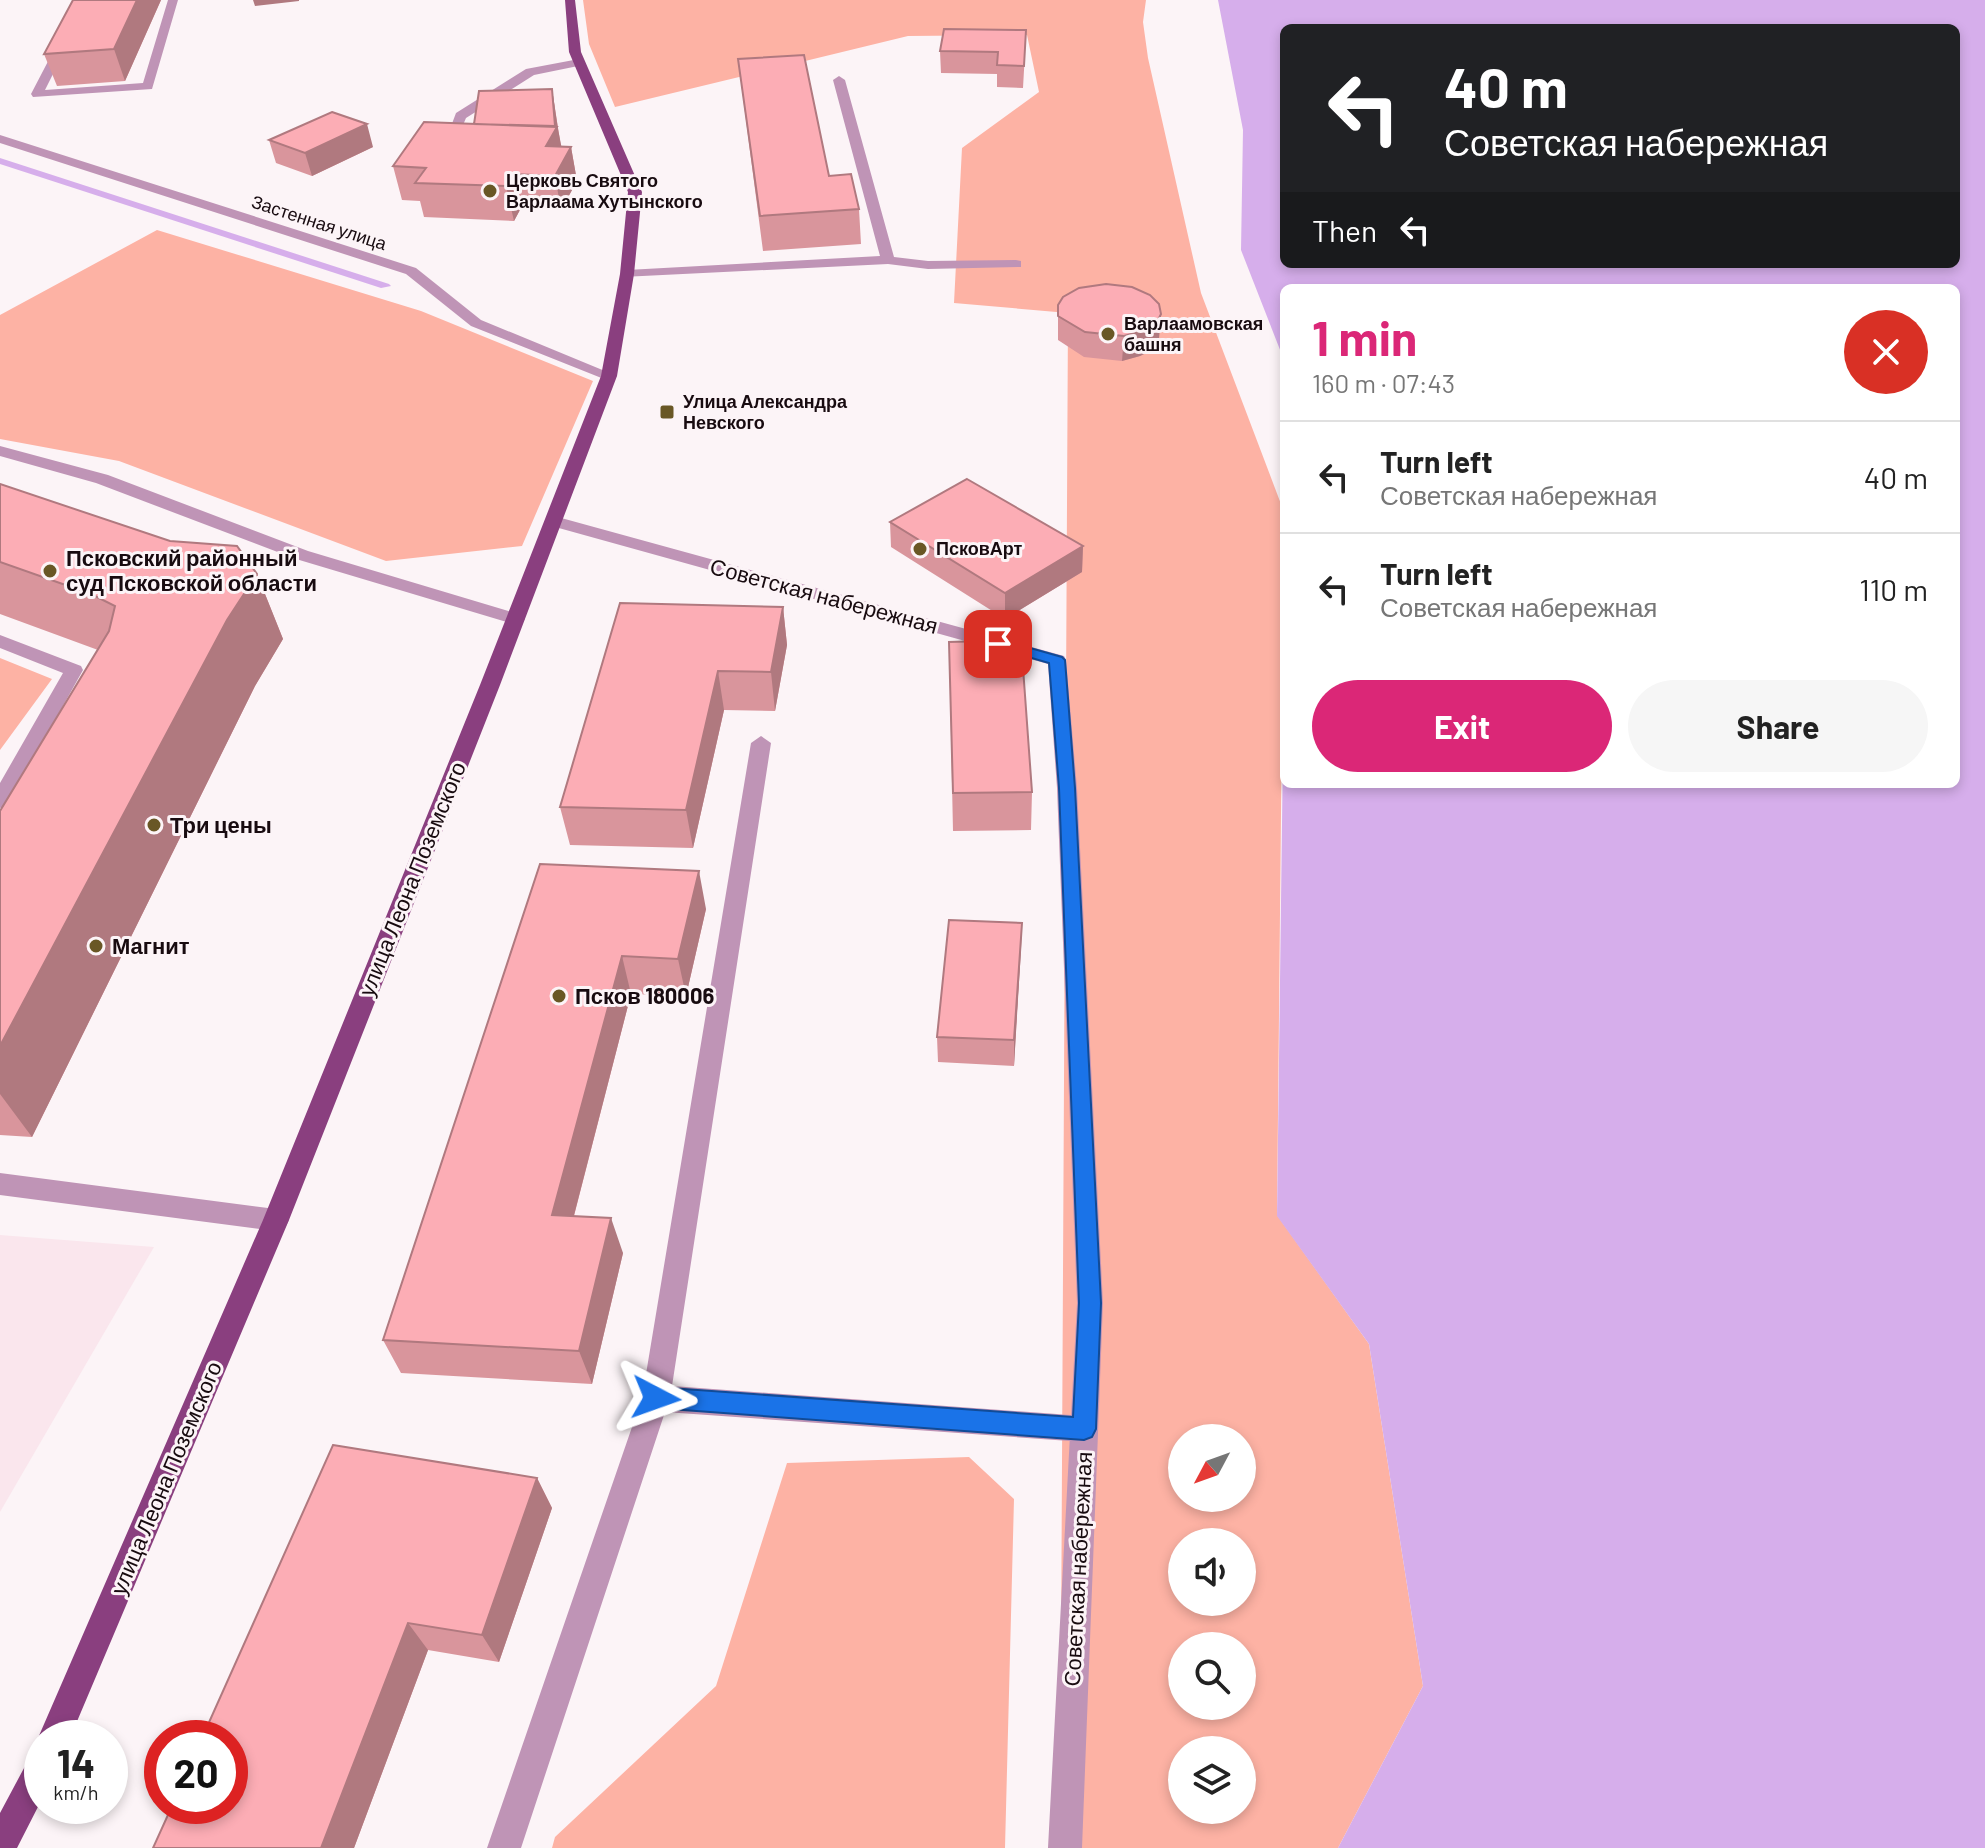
<!DOCTYPE html>
<meta charset="utf-8">
<style>
:root{--surface:#fff;--page:#f6f6f6;--text:#222;--muted:#767676;--line:#e0e0e0;--accent:#db2777}
body{margin:0;font-family:Barlow,sans-serif;background:var(--page);color:var(--text);height:100vh;display:flex;flex-direction:column;font-size:30px;white-space:nowrap}
*{box-sizing:border-box;margin:0}
p{font-size:26px;color:var(--muted)}
.icon{flex:none;width:44px;height:44px;fill:none;stroke:currentColor;stroke-width:2;stroke-linecap:round;stroke-linejoin:round}
.map{position:relative;flex:1;overflow:hidden}
.drawer{position:absolute;left:1280px;top:284px;width:680px;height:504px;display:flex;flex-direction:column;background:var(--surface);border-radius:12px;box-shadow:0 4px 12px #0003}
.drawer>*{flex:none}
.top-card{position:absolute;left:1280px;top:24px;width:680px;height:244px;border-radius:12px;box-shadow:0 4px 12px #0003;background:#202124;color:#fff;overflow:hidden}
.needle{width:52px;rotate:229deg}
.tools{position:absolute;left:1168px;top:1424px;display:grid;gap:16px}
.tools a{display:grid;place-items:center;width:88px;height:88px;border-radius:50%;background:var(--surface);box-shadow:0 4px 12px #0003;font-size:40px}
.speed{position:absolute;left:24px;top:1720px;display:flex;gap:16px;font-size:40px;font-weight:700;text-align:center}
.speed>*{display:grid;place-content:center;width:104px;height:104px;border-radius:50%;background:var(--surface);box-shadow:0 4px 12px #0003;line-height:1}
.speed small{font-size:20px;font-weight:400}
.speed .limit{border:12px solid #d22;background:#fff;color:#111}
.pin{position:absolute;display:grid;place-items:center;width:68px;height:68px;color:#fff;margin:-34px;border-radius:16px;box-shadow:0 4px 12px #0006}
.me{position:absolute;width:88px;margin:-44px;rotate:94deg;stroke-linejoin:round;filter:drop-shadow(0 0 6px #0008)}
.turn{display:flex;align-items:center;gap:28px;height:168px;padding:0 32px;font-size:36px}
.turn .icon{width:104px;height:104px;stroke-width:2.5}
.turn b{display:block;font-size:56px;line-height:68px}
.then{display:flex;align-items:center;height:76px;padding:0 32px;background:#0003;gap:16px;font-size:30px}
.round{display:grid;place-items:center;flex:none;width:84px;height:84px;border-radius:42px;background:var(--page)}
.overview{display:flex;align-items:center;justify-content:space-between;height:136px;padding:0 32px}
h1{font-size:48px;font-weight:700;line-height:60px;color:var(--accent)}
.cta{display:flex;gap:16px;margin-top:auto;padding:16px 32px}
.cta a{flex:1;height:92px;border-radius:48px;background:var(--accent);color:#fff;font-size:32px;font-weight:700;line-height:92px;text-align:center}
.cta a+a{background:var(--page);color:var(--text)}
ul{padding:0;list-style:none}
li{display:flex;align-items:center;gap:24px;height:112px;padding:0 32px;border-top:2px solid var(--line)}
li div{flex:1}
li b{display:block;font-size:30px}
li em{font-style:normal}
.map>svg:first-child{display:block}
</style>
<div class="map">
<svg width="1985" height="1848" viewBox="0 0 1985 1848">
<rect width="100%" height="100%" fill="#fcf4f7"/>
<path fill="#fae6ed" d="M0,1235L154,1247L0,1512Z"/>
<path fill="#fdb2a4" fill-rule="evenodd" d="M583,0H1146L1143,22L1148,58L1201,293L1284,512L1277,1215L1369,1344L1423,1686L1338,1848H1060L1068,313L954,303L962,148L1039,92L1027,35L908,36L615,107L589,44ZM1182,1438H1242V1498H1182ZM1182,1542H1242V1602H1182ZM1182,1646H1242V1706H1182ZM1182,1750H1242V1810H1182Z
M157,230L421,311L593,381L522,546L386,561L119,461L0,439V315Z
M0,658L52,679L0,750Z
M969,1457L1014,1499L1005,1848H552L555,1837L716,1686L787,1463Z"/>
<path fill="#d6aeeb" fill-rule="evenodd" d="M1218,0H1985V1848H1338L1423,1686L1369,1344L1277,1216L1284,667V784H1956V288H1284V360L1241,250L1243,130ZM1284,28H1956V264H1284Z"/>
<g fill="none" stroke-linecap="round" stroke-linejoin="round">
<path fill="#d6aeeb" fill-rule="evenodd" d="M0,158L389,284L391,286L381,288L0,164Z"/>
<path fill="#bf94b6" fill-rule="evenodd" d="M80,0H90L45,90L143,83L168,0H178L152,89L33,97L31,94Z
M579,59L585,63L583,65L534,75L466,118L460,132L450,129L456,113L526,69Z
M839,76L845,80L894,257L928,261L1016,260L1021,261V267L928,269L888,264L622,277L620,274L627,270L880,256L833,80Z
M0,635L81,666L83,670L7,806L0,808V783L63,673L0,648Z
M761,736L771,743L672,1386L1084,1416L1094,1420L1098,1429L1094,1438L1084,1442L665,1412L521,1848H487L642,1398L751,743Z
M0,1173L276,1209L285,1212L289,1220L285,1228L276,1231L0,1195Z"/>
<path fill="#bf94b6" fill-rule="evenodd" d="M0,135L416,268L481,320L617,376L609,381L604,379L471,326L406,274L0,143Z"/>
<path fill="#bf94b6" fill-rule="evenodd" d="M0,446L108,475L308,551L522,615L525,619L522,623H510L296,559L96,483L0,456Z
M554,516L1064,656L1066,660L1077,788L1103,1303L1082,1848H1048L1077,1303L1057,788L1048,664L548,525L545,521Z"/>
<path fill="#8a3f7f" fill-rule="evenodd" d="M565,0H575L581,52L642,192L634,274L617,376L500,685L289,1220L70,1738H42V1747L38,1738L263,1220L480,685L601,376L620,274L628,192L569,52Z
M42,1750V1799L17,1848H0V1813L31,1755Z"/>
</g>
<path fill="#d9959c" d="M73,0H161L125,81L57,86L44,54Z
M940,51L1025,52L1023,88L997,87V74L941,73Z
M738,59L829,176L859,209L861,244L763,251Z
M552,89L561,147H571L577,181L561,210L521,208L514,221L424,217L420,201L402,200L393,166L474,124Z
M269,140L373,147L312,176L276,163Z
M1058,305L1159,339L1154,349L1140,356L1122,361L1084,357L1058,340Z
M0,484L257,574L283,639L255,686L32,1137L0,1135V811L98,650L0,614Z
M890,522L1083,546L1082,572L1005,619L891,547Z
M783,607L787,645L775,711L724,710L693,848L570,845L560,807Z
M949,642L1032,792L1031,830L953,831Z
M540,864L706,909L686,996L631,994L574,1216L623,1253L592,1384L401,1373L383,1340Z
M1022,923L1014,1066L938,1062L937,1037Z
M537,1478L552,1508L499,1662L428,1650L354,1848H153Z"/>
<path fill="#b0797f" d="M137,0H161L125,81L114,49Z
M253,0H299V1L255,6Z
M552,89L558,129L564,160L546,146Z
M367,124L373,147L312,176L305,153Z
M571,147L577,181L561,210L555,176Z
M514,174L521,208L514,221L506,186Z
M1161,314L1159,339L1154,349L1140,356L1122,361L1124,336Z
M1083,546L1082,572L1005,619V593Z
M257,574L283,639L255,686L32,1137L0,1094V1046L227,620Z
M783,607L787,645L775,711L771,672Z
M718,671L724,710L693,848L686,810Z
M699,871L706,909L686,996L678,959Z
M1022,923L1021,949L1014,1066V1040Z
M622,956L631,994L565,1250L552,1215Z
M611,1218L623,1253L592,1384L579,1351Z
M537,1478L552,1508L499,1662L482,1635Z
M408,1623L428,1650L354,1848H321Z"/>
<path fill="#fcadb5" stroke="#b0797f" stroke-width="2" d="M73,0H137L114,49L44,54Z
M944,29L1026,30L1024,66L997,65L998,52L940,51Z
M804,55L829,176L851,174L859,209L760,216L738,59Z
M552,89L555,126L474,124L479,91Z
M332,112L367,124L305,153L269,140Z
M424,122L557,127L546,146L571,147L555,176L514,174L506,186L415,183L426,168L393,166Z
M1106,284L1132,287L1150,295L1159,304L1161,314L1156,324L1142,331L1124,336L1085,332L1058,316V305L1063,297L1079,288Z
M967,479L1083,546L1005,593L890,522Z
M0,484L170,541L237,546L257,574L227,620L0,1046V811L109,631L115,606L91,594L0,562Z
M620,603L783,607L771,672L718,671L686,810L560,807Z
M1021,640L1032,792L953,793L949,642Z
M540,864L699,871L678,959L622,956L552,1215L611,1218L579,1351L383,1340Z
M949,920L1022,923L1014,1040L937,1037Z
M333,1445L537,1478L482,1635L408,1623L321,1848H153L172,1806H230V1738H202Z"/>
<path fill="#1a73e8" stroke="#114b97" stroke-width="2" d="M998,639L1062,657L1065,660L1075,788L1101,1303L1096,1429L1092,1437L1084,1440L656,1408L648,1405L645,1398L648,1390L656,1387L1073,1417L1079,1303L1059,788L1049,663L993,647L991,644Z"/>
<g fill="#695725" stroke="#fcf4f7" stroke-width="3">
<circle cx="490" cy="191" r="8"/>
<circle cx="1108" cy="334" r="8"/>
<rect x="659" y="404" width="16" height="16" rx="4"/>
<circle cx="920" cy="549" r="8"/>
<circle cx="50" cy="571" r="8"/>
<circle cx="154" cy="825" r="8"/>
<circle cx="96" cy="946" r="8"/>
<circle cx="559" cy="996" r="8"/>
</g>
<g text-anchor="middle" stroke-width="6" stroke-linejoin="round" paint-order="stroke">
<g font-size="18" font-weight="bold" fill="#180b10" stroke="#fcf4f7" text-anchor="start">
<text x="506" y="187">Церковь Святого<tspan x="506" dy="21">Варлаама Хутынского</tspan></text>
<text x="1124" y="330">Варлаамовская<tspan x="1124" dy="21">башня</tspan></text>
<text x="683" y="408">Улица Александра<tspan x="683" dy="21">Невского</tspan></text>
<text x="936" y="555">ПсковАрт</text>
</g>
<g font-size="18" fill="#180b10" stroke="#fcf4f7">
<text transform="translate(319 223) rotate(18)" y="6">Застенная улица</text>
</g>
<g font-size="22" font-weight="bold" fill="#180b10" stroke="#fcf4f7" text-anchor="start">
<text x="66" y="566">Псковский районный<tspan x="66" dy="25">суд Псковской области</tspan></text>
<text x="170" y="833">Три цены</text>
<text x="112" y="954">Магнит</text>
<text x="575" y="1004">Псков 180006</text>
</g>
<g font-size="22" fill="#180b10" stroke="#fcf4f7">
<text transform="translate(824 596) rotate(15)" y="8">Советская набережная</text>
<text transform="translate(412 879) rotate(-68)" y="8">улица Леона Поземского</text>
<text transform="translate(166 1478) rotate(-67)" y="8">улица Леона Поземского</text>
<text transform="translate(1078 1569) rotate(-87)" y="8">Советская набережная</text>
</g>
</g>
</svg>
<div class="tools">
<a><svg class="needle" viewBox="-14 -14 28 28"><path d="M0-13l5 13h-10z" fill="#e53935"/><path d="M0 13l5-13h-10z" fill="#767676"/></svg></a>
<a><svg class="icon" aria-label="sound" viewBox="0 0 24 24"><path d="M4 9h4l5-4v14l-5-4H4zM17 9q2 3 0 6"/></svg></a>
<a><svg class="icon" aria-label="search" viewBox="0 0 24 24"><circle cx="10" cy="10" r="6"/><path d="M15 15l6 6"/></svg></a>
<a><svg class="icon" aria-label="layers" viewBox="0 0 24 24"><path d="M12 4l9 5-9 5-9-5zM3 14l9 5 9-5"/></svg></a>
</div>
<div class="speed"><div>14<small>km/h</small></div><div class="limit">20</div></div>
<div class="pin" style="left:998px;top:644px;background:#d93025"><svg class="icon" aria-label="arrive" viewBox="0 0 24 24"><path d="M6 21V4h12l-3 4 3 4H6"/></svg></div>
<svg class="me" style="left:656px;top:1398px" viewBox="-20 -20 40 40"><path d="M0-17L14 15 0 8-14 15z" fill="#1a73e8" stroke="#fff" stroke-width="4"/></svg>
<div class="top-card">
<div class="turn"><svg class="icon" aria-label="left" viewBox="0 0 24 24"><path d="M17 20v-9H6M10 6l-5 5 5 5"/></svg><div><b>40 m</b>Советская набережная</div></div>
<div class="then">Then<svg class="icon" aria-label="left" viewBox="0 0 24 24"><path d="M17 20v-9H6M10 6l-5 5 5 5"/></svg></div>
</div>
<section class="drawer">
<div class="overview"><div><h1>1 min</h1><p>160 m · 07:43</p></div><a class="round" style="background:#d93025;color:#fff"><svg class="icon" aria-label="close" viewBox="0 0 24 24"><path d="M6 6l12 12M18 6L6 18"/></svg></a></div>
<ul>
<li><svg class="icon" aria-label="left" viewBox="0 0 24 24"><path d="M17 20v-9H6M10 6l-5 5 5 5"/></svg><div><b>Turn left</b><p>Советская набережная</p></div><em>40 m</em></li>
<li><svg class="icon" aria-label="left" viewBox="0 0 24 24"><path d="M17 20v-9H6M10 6l-5 5 5 5"/></svg><div><b>Turn left</b><p>Советская набережная</p></div><em>110 m</em></li>
</ul>
<div class="cta"><a>Exit</a><a>Share</a></div>
</section>
</div>
